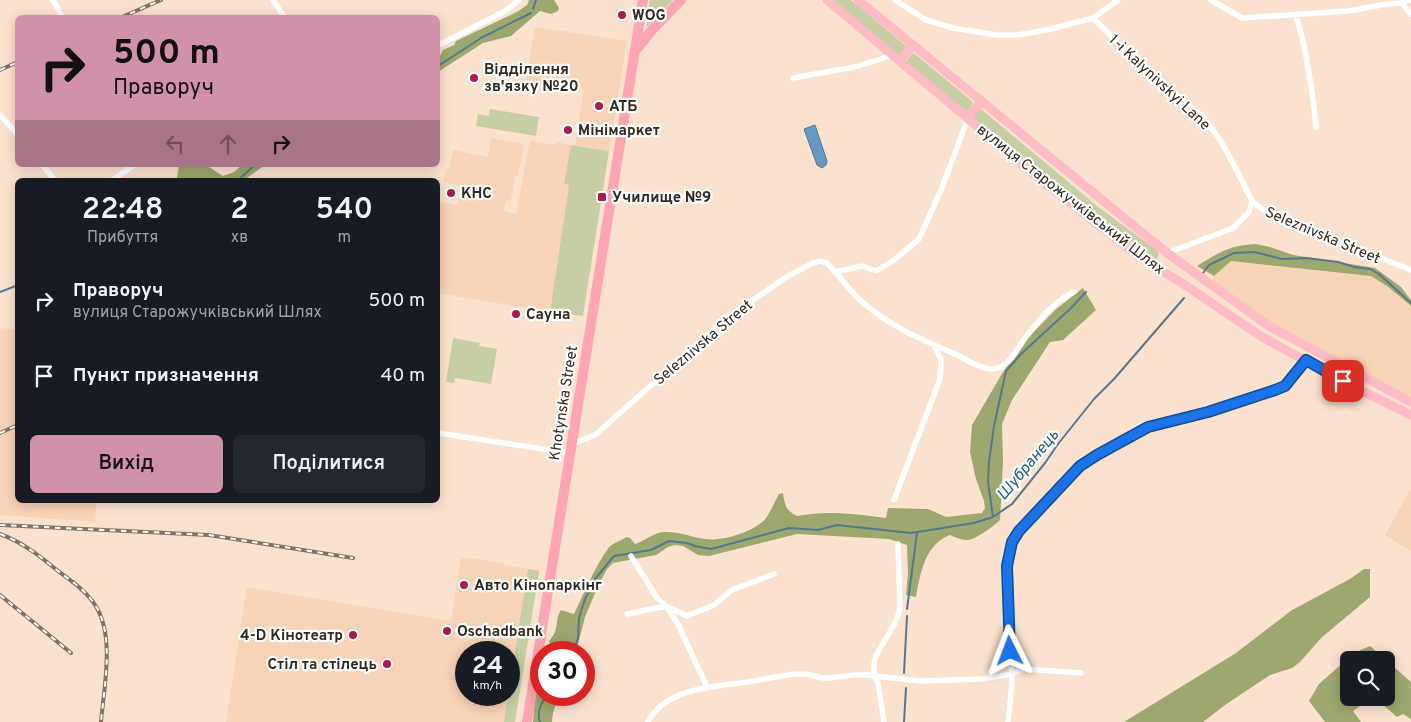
<!DOCTYPE html>
<html lang="uk">
<meta charset="utf-8">
<style>
:root{--surface:#171b24;--page:#242831;--text:#f1f3f6;--muted:#9ea1a6;--accent:#d291aa}
body{margin:0;font-family:Overpass,sans-serif;background:var(--page);color:var(--text);height:100vh;display:flex;flex-direction:column;font-size:19px;white-space:nowrap}
*{box-sizing:border-box;margin:0}
p{font-size:16px;color:var(--muted)}
.icon{flex:none;width:28px;height:28px;fill:none;stroke:currentColor;stroke-width:2;stroke-linecap:round;stroke-linejoin:round}
.map{position:relative;flex:1;overflow:hidden}
.drawer{position:absolute;left:15px;top:178px;width:425px;height:325px;display:flex;flex-direction:column;background:var(--surface);border-radius:8px;box-shadow:0 2px 12px #0003}
.drawer>*{flex:none}
.top-card{position:absolute;left:15px;top:15px;width:425px;height:152px;border-radius:8px;box-shadow:0 2px 12px #0003;background:#d291aa;color:#111;overflow:hidden}
.controls{position:absolute;left:1340px;top:651px;display:grid;gap:10px}
.controls a{display:grid;place-items:center;width:55px;height:55px;border-radius:8px;background:var(--surface);box-shadow:0 2px 12px #0003;font-size:25px}
.speed{position:absolute;left:455px;top:641px;display:flex;gap:10px;font-size:25px;font-weight:700;text-align:center}
.speed>*{display:grid;place-content:center;width:65px;height:65px;border-radius:50%;background:var(--surface);box-shadow:0 2px 12px #0003;line-height:1}
.speed small{font-size:12px;font-weight:400}
.speed .limit{border:8px solid #d22;background:#fff;color:#111}
.pin{position:absolute;display:grid;place-items:center;width:42px;height:42px;color:#fff;margin:-21px;border-radius:10px;box-shadow:0 2px 8px #0006}
.me{position:absolute;width:55px;margin:-28px;rotate:357deg;stroke-linejoin:round;filter:drop-shadow(0 0 4px #0008)}
.turn{display:flex;align-items:center;gap:18px;height:105px;padding:0 15px;font-size:22px}
.turn .icon{width:65px;height:65px;stroke-width:2.5}
.turn b{display:block;font-size:35px;line-height:42px}
.lanes{display:flex;align-items:center;height:48px;padding:0 15px;background:#0003;justify-content:center;gap:25px;direction:ltr}
.lanes .off{opacity:.35}
.eta{display:flex;justify-content:space-evenly;align-items:center;height:85px;text-align:center}
.eta b{font-size:30px;font-weight:600;line-height:35px}
.primary-button{display:flex;gap:10px;margin-top:auto;padding:10px 15px}
.primary-button a{flex:1;height:58px;border-radius:8px;background:var(--accent);color:#111;font-size:20px;font-weight:600;line-height:58px;text-align:center}
.primary-button a+a{background:var(--page);color:var(--text)}
ul{padding:0;list-style:none}
li{display:flex;align-items:center;gap:15px;height:75px;padding:0 15px}
li div{flex:1}
li b{display:block;font-size:19px}
li em{font-style:normal}
.map>svg:first-child{display:block}
</style>
<div class="map">
<svg width="1411" height="722" viewBox="0 0 1411 722">
<rect width="100%" height="100%" fill="#fbe2ce"/>
<path fill="#f8d3b5" fill-rule="evenodd" d="M535,27L627,41L609,151L575,145L584,89L526,80Z
M491,138L524,144L518,176H515L511,200H506L503,211L516,214L530,141L555,145L556,142L571,145L564,184L569,185L550,312L438,293V201L457,205L458,199H460L462,186L443,182L446,169H449L453,150L488,157Z
M1231,261L1371,276L1387,286L1411,306V405L1209,288L1214,276Z
M0,328L17,330L18,500H97L95,522L0,515Z
M1411,488V551L1385,535Z
M461,557L504,563V565L539,571L515,722H226L247,587L451,621ZM466,652H509V695H466Z"/>
<path fill="#c5cfa3" d="M650,0H673L646,28Z
M831,0H851L906,46L902,53L897,55Z
M912,54H915L973,102L968,111L965,112L907,63V60Z
M490,109L539,117L536,136L476,126L478,114L489,116Z
M981,109L1097,206L1158,251C1159,256 1159,258 1155,261L1150,260L1114,234L973,119L978,110Z
M571,145L609,151L583,316L550,312L569,185L564,184Z
M453,338L480,343L479,346L497,349L491,384L455,378L454,383L446,382Z
M528,569L539,571L515,722H504Z"/>
<path fill="#9ca86d" d="M529,0H554L559,8L558,11L551,14L540,11L511,36L483,43L438,72V56H440L443,50L454,45L456,41L517,12L527,5Z
M179,165H206L223,176L234,172L242,165H265L244,180H173L177,178Z
M1256,244L1270,247L1293,255L1375,268L1401,287L1411,300V306L1387,286L1371,276L1231,261L1214,276L1197,266C1218,253 1230,245 1256,244Z
M1083,288L1096,310L1063,340L1050,342L1012,400L1002,424L1003,462L1000,520C994,526 974,541 966,540C961,540 955,537 950,535C925,544 920,574 916,597L906,595L908,573L907,545L889,539L797,534L709,556L698,555L683,546L675,545L668,547L656,555L613,563L607,569L598,586L585,617L576,652H548L551,646L549,641C560,630 554,620 561,610L574,614C584,593 594,569 607,550C612,542 620,542 626,537L630,538L635,544C645,541 653,533 663,532C678,531 691,537 705,539C722,542 756,531 766,518C769,515 776,499 779,494L783,493C785,505 785,510 797,516C829,510 855,514 886,518L888,508L928,509L946,517L982,513L985,508L984,501L976,479L970,452L972,425L1003,372L1029,337L1055,310Z
M1364,569H1370V597L1321,638L1300,662L1292,668L1270,675L1225,705L1203,722H1124L1236,653L1292,610L1350,579Z
M1370,646L1411,682V719L1403,714L1397,717L1375,698H1386V660H1349V698H1372L1353,711L1361,722H1325L1309,701L1319,684L1354,653Z
M541,675V695H559L553,713L552,722H533L536,684Z"/>
<path fill="#649ac1" stroke="#557890" d="M815,125L827,161L826,165L822,168L817,165L804,129Z"/>
<g fill="none" stroke-linecap="round" stroke-linejoin="round">
<path stroke="#557890" stroke-width="2" d="M533,9L536,0
M438,66L481,38L531,13
M238,180L255,165
M1203,273L1209,265L1234,253L1254,252L1282,259L1306,258L1338,262L1354,267L1370,269L1379,274L1411,303
M0,292L18,285
M993,517L988,482L989,462L994,426L1006,371L1021,354L1070,309L1086,292
M907,609L917,533
M572,652L578,639L579,618L585,599L595,579L614,556L651,550L669,541L687,543L695,546L711,549L789,528L818,530L837,525L911,533L974,523L993,517L1012,504L1045,463L1058,444L1094,399L1114,379L1184,298
M904,673L907,616
M540,722C536,712 541,703 547,695
M904,722L906,688"/>
<path stroke="#fff" stroke-width="5.5" d="M53,0L63,18
M273,0L285,18
M895,0L926,20L953,28L997,35H1018L1047,30L1093,18L1118,0
M1211,0L1242,18L1348,11L1387,4L1402,3L1410,0
M1402,3L1411,14
M1295,15C1300,25 1301,35 1304,45C1309,72 1314,99 1316,127
M1093,18C1116,40 1137,64 1162,85C1176,97 1193,106 1206,121C1226,145 1238,174 1252,201
M438,44H441L505,11L519,0
M793,78L855,67L893,55
M0,115L18,135
M42,165L55,180
M113,180L134,165
M1167,253L1233,228L1249,212L1252,201L1262,209L1288,222L1411,270
M836,272L862,266L876,271L893,261L919,239L941,190L968,118
M438,433L570,453
M572,444L595,435L727,318L788,276L811,264L820,261L827,263C839,275 848,289 860,300C887,325 922,340 955,354C968,360 986,374 1001,367C1011,362 1019,347 1025,338C1037,322 1055,300 1074,292
M894,500L940,379L941,359L934,346
M631,556L657,598L666,606L678,624L707,687
M627,614L666,606L687,616L714,605L732,590L774,574
M874,676L921,681L982,679L1012,674L1024,669L1081,673
M874,676L878,683L884,722
M648,722C666,686 719,687 754,681C769,679 787,673 803,674C810,674 818,678 825,678C842,678 857,672 874,676C874,669 873,662 876,656C884,639 895,629 900,609L898,544
M1008,722L1012,684L1007,566L1012,542L1019,531L1080,466L1097,455L1148,427L1240,403L1265,395L1285,386L1306,360"/>
<path stroke="#febbc5" stroke-width="9" d="M827,0L1041,180L1142,259L1182,283L1262,337L1360,390L1411,415
M858,0L1167,253L1269,326L1411,402
M900,61L913,45
M968,118L981,101"/>
<path stroke="#fea4b2" stroke-width="10" d="M635,51L653,29L681,0
M527,722L643,0"/>
<g stroke="#847365" stroke-width="4">
<path id="rail" d="M120,18L161,0
M0,70L18,62
M0,433L18,425
M0,525L209,535L353,558
M0,534C22,542 40,556 58,571C70,580 84,589 93,602C116,632 104,686 101,722
M0,595L71,653"/>
</g>
<use href="#rail" stroke="#fff" stroke-width="2" stroke-dasharray="5.5" stroke-linecap="butt"/>
</g>
<g fill="none" stroke-linecap="round" stroke-linejoin="round">
<g stroke="#114b97" stroke-width="12">
<path id="route" d="M1010,651L1007,566L1012,542L1019,531L1080,466L1097,455L1148,427L1208,412L1275,390L1285,386L1306,360L1343,381"/>
</g>
<use href="#route" stroke="#1a73e8" stroke-width="9"/>
</g>
<g fill="#ac1a4c" stroke="#fff" stroke-width="2">
<circle cx="622" cy="15" r="5"/>
<circle cx="474" cy="78" r="5"/>
<circle cx="599" cy="106" r="5"/>
<circle cx="568" cy="130" r="5"/>
<circle cx="451" cy="193" r="5"/>
<rect x="597" y="192" width="10" height="10" rx="2.5"/>
<circle cx="516" cy="314" r="5"/>
<circle cx="464" cy="585" r="5"/>
<circle cx="447" cy="631" r="5"/>
<circle cx="353" cy="635" r="5"/>
<circle cx="387" cy="664" r="5"/>
</g>
<g text-anchor="middle" stroke-width="4.5" stroke-linejoin="round" paint-order="stroke">
<g font-size="15" font-weight="bold" fill="#33281e" stroke="#fff" text-anchor="start">
<text x="632" y="20">WOG</text>
<text x="484" y="74">Відділення<tspan x="484" dy="17">зв'язку №20</tspan></text>
<text x="609" y="111">АТБ</text>
<text x="578" y="135">Мінімаркет</text>
<text x="461" y="198">КНС</text>
<text x="612" y="202">Училище №9</text>
<text x="526" y="319">Сауна</text>
<text x="474" y="590">Авто Кінопаркінг</text>
<text x="457" y="636">Oschadbank</text>
<text x="343" y="640" text-anchor="end">4-D Кінотеатр</text>
<text x="377" y="669" text-anchor="end">Стіл та стілець</text>
</g>
<g font-size="15" fill="#33281e" stroke="#fff">
<text transform="translate(1160 82) rotate(43)" y="5">1-i Kalynivskyi Lane</text>
<text transform="translate(1071 199) rotate(38)" y="5">вулиця Старожучківський Шлях</text>
<text transform="translate(1323 235) rotate(23)" y="5">Seleznivska Street</text>
<text transform="translate(703 342) rotate(-40)" y="5">Seleznivska Street</text>
<text transform="translate(563 403) rotate(-81)" y="5">Khotynska Street</text>
</g>
<g font-size="16" font-style="italic" fill="#205d85" stroke="#fff">
<text transform="translate(1027 464) rotate(-50)" y="6">Шубранець</text>
</g>
</g>
</svg>
<div class="controls">
<a><svg class="icon" aria-label="search" viewBox="0 0 24 24"><circle cx="10" cy="10" r="6"/><path d="M15 15l6 6"/></svg></a>
</div>
<div class="speed"><div>24<small>km/h</small></div><div class="limit">30</div></div>
<div class="pin" style="left:1343px;top:381px;background:#d93025"><svg class="icon" aria-label="arrive" viewBox="0 0 24 24"><path d="M6 21V4h12l-3 4 3 4H6"/></svg></div>
<svg class="me" style="left:1010px;top:651px" viewBox="-20 -20 40 40"><path d="M0-17L14 15 0 8-14 15z" fill="#1a73e8" stroke="#fff" stroke-width="4"/></svg>
<div class="top-card">
<div class="turn"><svg class="icon" aria-label="right" viewBox="0 0 24 24"><path d="M7 20v-9h11M14 6l5 5-5 5"/></svg><div><b>500 m</b>Праворуч</div></div>
<div class="lanes"><svg class="icon off" aria-label="left" viewBox="0 0 24 24"><path d="M17 20v-9H6M10 6l-5 5 5 5"/></svg><svg class="icon off" aria-label="ahead" viewBox="0 0 24 24"><path d="M12 20V5M6 11l6-6 6 6"/></svg><svg class="icon" aria-label="right" viewBox="0 0 24 24"><path d="M7 20v-9h11M14 6l5 5-5 5"/></svg></div>
</div>
<section class="drawer">
<div class="eta">
<div><b>22:48</b><p>Прибуття</p></div>
<div><b>2</b><p>хв</p></div>
<div><b>540</b><p>m</p></div>
</div>
<ul>
<li><svg class="icon" aria-label="right" viewBox="0 0 24 24"><path d="M7 20v-9h11M14 6l5 5-5 5"/></svg><div><b>Праворуч</b><p>вулиця Старожучківський Шлях</p></div><em>500 m</em></li>
<li><svg class="icon" aria-label="arrive" viewBox="0 0 24 24"><path d="M6 21V4h12l-3 4 3 4H6"/></svg><div><b>Пункт призначення</b></div><em>40 m</em></li>
</ul>
<div class="primary-button"><a>Вихід</a><a>Поділитися</a></div>
</section>
</div>
